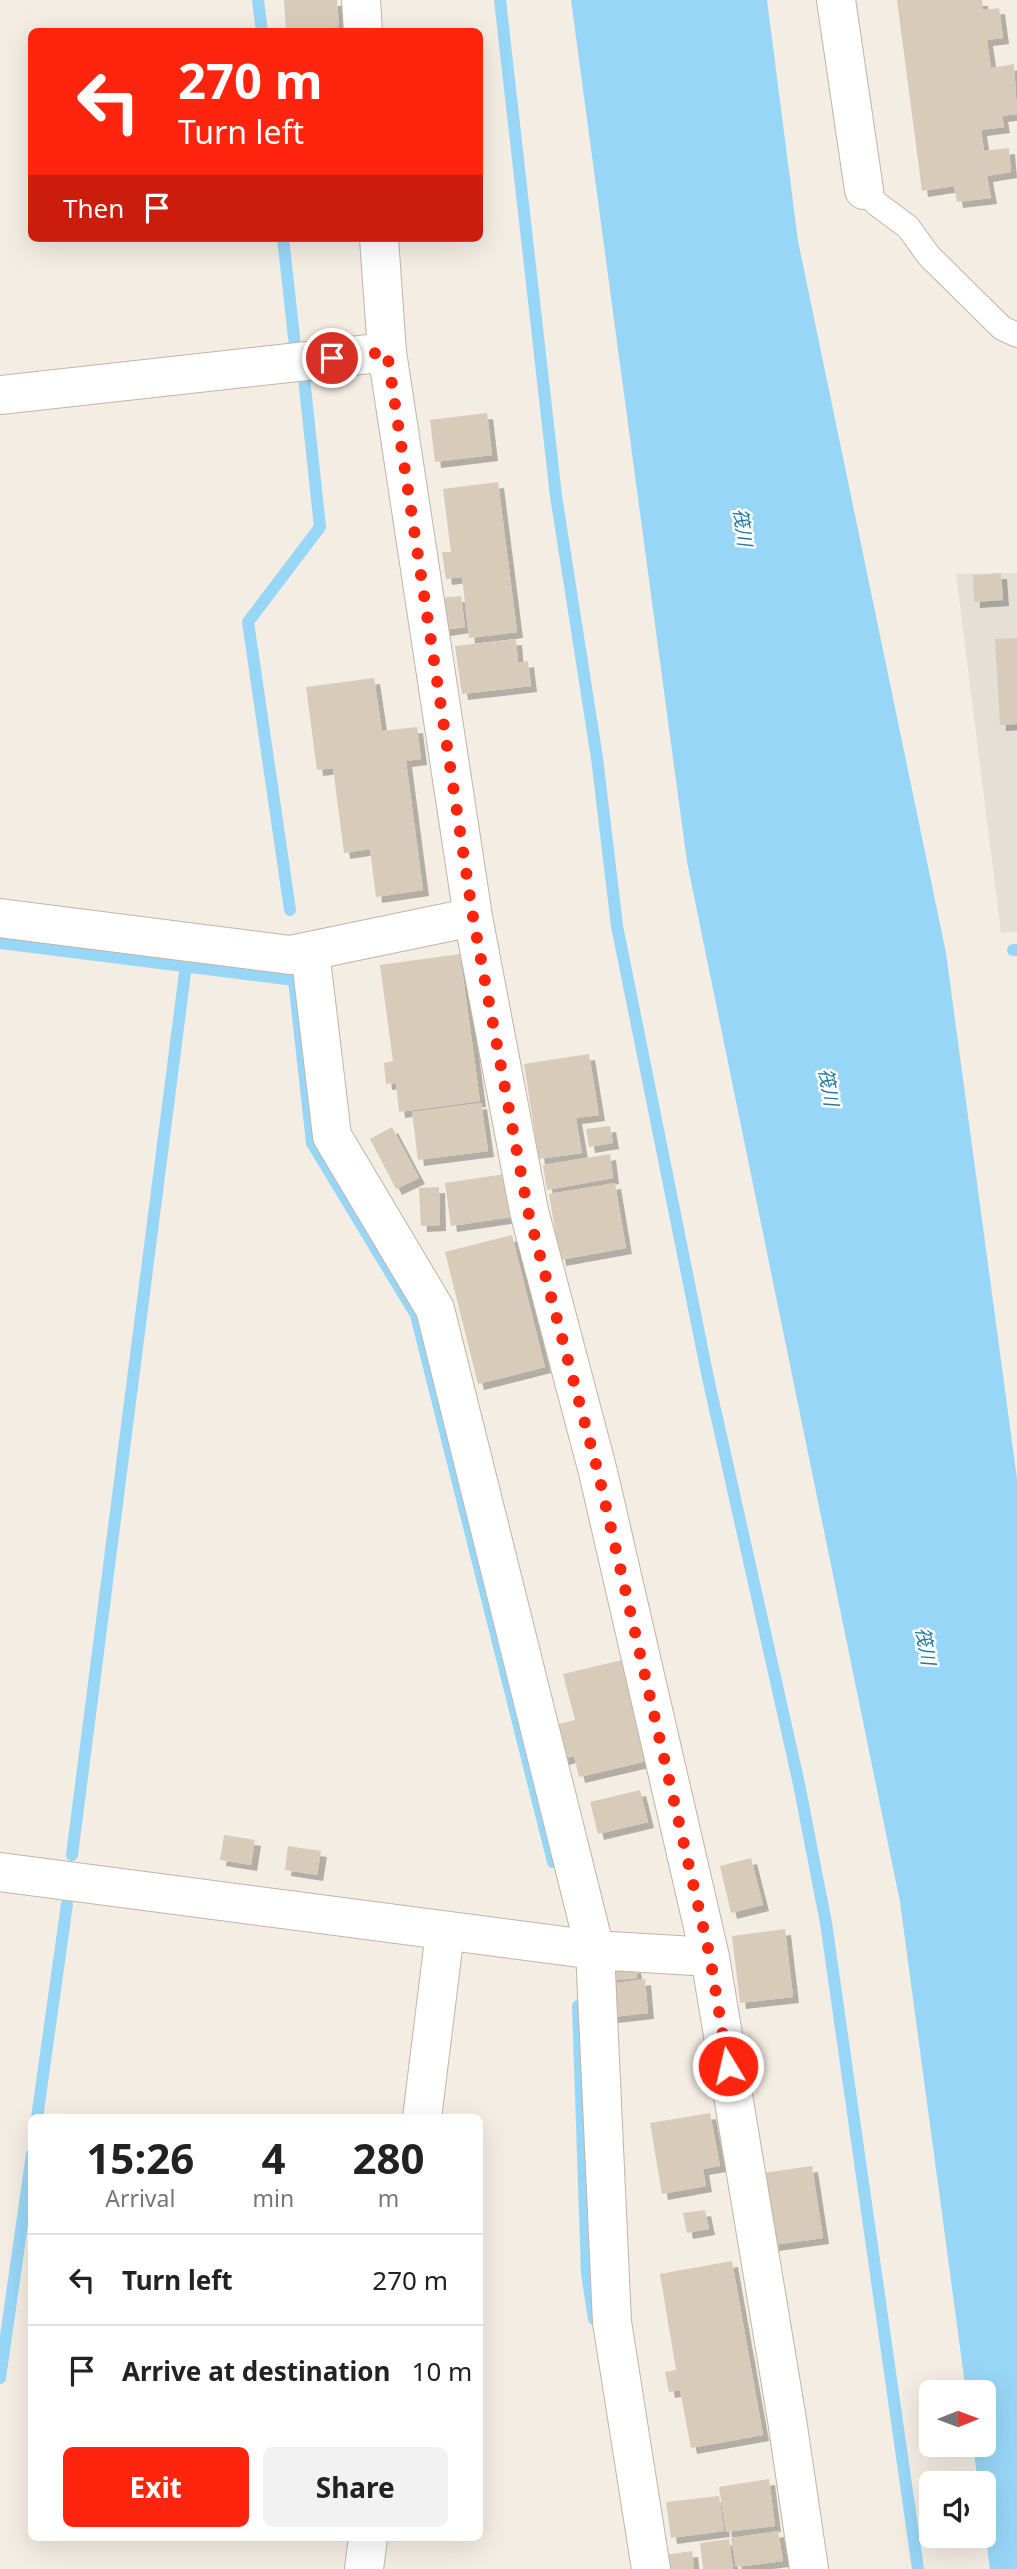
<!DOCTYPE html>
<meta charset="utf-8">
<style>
:root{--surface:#fff;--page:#f2f2f2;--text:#222;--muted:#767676;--line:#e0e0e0;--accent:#ff240e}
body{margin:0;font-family:"Noto Sans","Noto Sans JP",sans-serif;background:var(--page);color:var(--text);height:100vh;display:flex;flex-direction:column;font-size:26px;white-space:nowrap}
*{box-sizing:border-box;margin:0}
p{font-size:23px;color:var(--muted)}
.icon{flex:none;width:38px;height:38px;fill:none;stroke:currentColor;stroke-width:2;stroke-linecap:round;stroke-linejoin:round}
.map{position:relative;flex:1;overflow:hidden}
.side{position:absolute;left:28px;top:2114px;width:455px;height:427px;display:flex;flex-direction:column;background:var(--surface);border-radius:10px;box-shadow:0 7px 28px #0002}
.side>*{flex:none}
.guide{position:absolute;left:28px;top:28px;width:455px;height:214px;border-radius:10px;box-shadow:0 7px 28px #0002;background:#ff240e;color:#fff;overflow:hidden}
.needle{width:46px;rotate:89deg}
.controls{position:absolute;left:919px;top:2380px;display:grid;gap:14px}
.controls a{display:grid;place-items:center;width:77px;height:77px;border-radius:10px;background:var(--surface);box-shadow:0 7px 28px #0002;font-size:35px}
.pin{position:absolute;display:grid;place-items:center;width:60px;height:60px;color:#fff;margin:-30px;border:4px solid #fff;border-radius:50%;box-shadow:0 2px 7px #0007}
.me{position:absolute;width:77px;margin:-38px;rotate:351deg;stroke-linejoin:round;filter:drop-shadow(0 0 5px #0008)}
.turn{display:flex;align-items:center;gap:24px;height:147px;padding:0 35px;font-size:32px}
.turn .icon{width:91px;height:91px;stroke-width:2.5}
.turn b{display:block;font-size:49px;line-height:60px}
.then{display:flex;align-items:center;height:66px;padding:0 35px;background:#0003;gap:14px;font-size:26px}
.eta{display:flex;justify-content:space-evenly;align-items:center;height:119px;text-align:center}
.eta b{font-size:42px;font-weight:700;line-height:49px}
.button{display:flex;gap:14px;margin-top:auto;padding:14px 35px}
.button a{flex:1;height:80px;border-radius:10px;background:var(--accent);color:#fff;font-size:28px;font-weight:700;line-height:80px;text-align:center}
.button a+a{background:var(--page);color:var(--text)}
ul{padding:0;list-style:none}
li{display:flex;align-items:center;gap:21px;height:91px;padding:0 35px;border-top:2px solid var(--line)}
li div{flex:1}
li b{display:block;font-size:26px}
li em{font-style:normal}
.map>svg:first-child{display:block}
</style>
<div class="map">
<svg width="1017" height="2569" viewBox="0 0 1017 2569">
<defs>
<filter id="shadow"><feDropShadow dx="6" dy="6" stdDeviation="0" flood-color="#0004"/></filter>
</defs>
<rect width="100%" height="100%" fill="#f3ede3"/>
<path fill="#e5dfd8" d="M1017,573V932L1001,933L956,574Z"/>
<path fill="#98d6f7" d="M571,0H767L798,241L946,953L1017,1479V2569H990L984,2524V2483H978L973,2445H984V2392H966L900,1902L687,862Z"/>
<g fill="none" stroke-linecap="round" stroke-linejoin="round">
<path stroke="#98d6f7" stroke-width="12" d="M258,0L262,32
M500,0L556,496L597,758L617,926L708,1378L799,1784L826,1923L918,2569
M283,238L295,346
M290,910L248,622L320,527L304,378
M0,943L294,980L312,1143L416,1315L553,1862
M1013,950H1017
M72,1855L186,965
M578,2006L587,2273L594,2319
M37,2118L67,1904
M0,2378L32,2154"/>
</g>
<path fill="#d9cbba" filter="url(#shadow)" d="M284,0H337L339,27L286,31Z
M897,0H982L983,10L999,8L1003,38L987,40L991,68L1014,64L1017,114L1002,116L1004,127L981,130L984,151L1009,148L1011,172L987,176L991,198L957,202L954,186L922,191Z
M487,413L492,455L435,462L430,420Z
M498,482L517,632L469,638L462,577L446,579L442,552H451L443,489Z
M1001,573L1003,600L974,602L973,575Z
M461,596L465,627L444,630L440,598Z
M1017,638V724L1000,725L995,639Z
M516,639L518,663L528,661L531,686L462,694L455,646Z
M374,678L382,731L417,727L421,759L406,761L423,890L376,897L370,849L344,853L333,768L317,770L306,687Z
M460,954L480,1101L399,1112L396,1083L386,1084L384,1063L393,1061L380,965Z
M589,1054L599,1115L576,1118L582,1153L539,1159L524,1064Z
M481,1103L488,1151L418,1160L412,1112Z
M610,1126L613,1143L589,1147L586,1129Z
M392,1127L419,1178L396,1189L370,1139Z
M610,1154L613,1178L547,1190L543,1165Z
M505,1174L512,1217L451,1226L445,1183Z
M615,1183L626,1248L560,1260L549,1194Z
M439,1187L440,1225L421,1226L419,1188Z
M512,1235L545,1367L478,1384L445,1252Z
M622,1660L647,1761L579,1777L574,1756L563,1759L555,1725L575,1720L563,1674Z
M640,1790L648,1822L598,1834L590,1802Z
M224,1835L255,1840L251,1865L220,1860Z
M288,1846L321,1851L317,1875L285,1870Z
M751,1858L763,1905L731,1913L720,1866Z
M785,1929L793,1997L740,2003L732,1936Z
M635,1967L637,1978L609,1981L608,1970Z
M645,1979L648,2013L612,2017L609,1984Z
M710,2113L720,2166L703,2169L706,2186L662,2194L650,2123Z
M812,2166L823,2238L773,2245L763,2173Z
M705,2210L709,2229L687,2233L683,2213Z
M732,2261L763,2435L691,2448L680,2390L669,2392L665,2372L676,2370L660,2274Z
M769,2479L775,2526L726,2532L719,2487Z
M719,2496L724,2531L671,2538L666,2502Z
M778,2531L783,2561L736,2567L731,2538Z
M729,2539L733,2569H703L700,2543Z
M692,2551L694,2569H667L665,2555Z"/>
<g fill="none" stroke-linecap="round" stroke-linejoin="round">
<g stroke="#c0b5a5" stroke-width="26">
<path id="service" d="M864,190L877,204L908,227L929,256L1002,328L1017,335"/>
</g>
<g stroke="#c0b5a5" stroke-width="40">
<path id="minor" d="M361,0L363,32
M836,0L864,190
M0,395L387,352
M0,918L290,955L473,917
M310,951L332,1136L435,1309L595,1950L612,2322L651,2569
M0,1872L595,1950L710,1957L598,1472L529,1211L473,917L387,352L379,238
M710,1957L787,2420L809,2569
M422,2118L445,1932
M364,2569L368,2538"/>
</g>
<use href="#service" stroke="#fff" stroke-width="24"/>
<use href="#minor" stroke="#fff" stroke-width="38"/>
</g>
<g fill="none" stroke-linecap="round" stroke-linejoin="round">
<path stroke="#ff240e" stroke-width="12" stroke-dasharray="0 21.6" d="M332,358L387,352L473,917L528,1211L598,1472L710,1957L728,2066"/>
</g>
<g text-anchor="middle" stroke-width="5" stroke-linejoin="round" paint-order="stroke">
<g font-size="19" font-style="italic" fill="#2078aa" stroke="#fff">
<text transform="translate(743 527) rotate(82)" y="7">筏川</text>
<text transform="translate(829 1087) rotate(80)" y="7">筏川</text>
<text transform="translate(926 1646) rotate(80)" y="7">筏川</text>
</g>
</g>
</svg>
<div class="controls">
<a><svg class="needle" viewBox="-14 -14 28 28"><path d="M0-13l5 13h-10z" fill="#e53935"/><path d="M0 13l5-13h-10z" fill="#767676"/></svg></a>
<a><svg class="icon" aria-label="sound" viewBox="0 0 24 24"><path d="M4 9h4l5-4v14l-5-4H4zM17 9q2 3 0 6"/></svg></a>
</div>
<div class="pin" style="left:332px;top:358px;background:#d93025"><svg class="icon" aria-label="arrive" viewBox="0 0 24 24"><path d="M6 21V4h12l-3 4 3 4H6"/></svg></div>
<svg class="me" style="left:728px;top:2066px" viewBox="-20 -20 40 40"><circle r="17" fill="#ff240e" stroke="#fff" stroke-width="3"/><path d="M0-11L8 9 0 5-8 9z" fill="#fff"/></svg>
<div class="guide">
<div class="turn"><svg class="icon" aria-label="left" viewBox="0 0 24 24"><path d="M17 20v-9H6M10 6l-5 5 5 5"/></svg><div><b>270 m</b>Turn left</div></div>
<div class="then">Then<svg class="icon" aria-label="arrive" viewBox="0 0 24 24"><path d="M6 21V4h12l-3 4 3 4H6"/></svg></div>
</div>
<section class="side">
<div class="eta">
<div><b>15:26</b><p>Arrival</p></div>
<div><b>4</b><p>min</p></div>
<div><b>280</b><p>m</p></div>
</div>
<ul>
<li><svg class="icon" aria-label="left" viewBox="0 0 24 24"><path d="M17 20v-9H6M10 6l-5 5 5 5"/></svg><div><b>Turn left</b></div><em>270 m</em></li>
<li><svg class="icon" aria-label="arrive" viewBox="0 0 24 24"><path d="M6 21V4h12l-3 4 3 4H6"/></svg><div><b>Arrive at destination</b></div><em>10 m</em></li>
</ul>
<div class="button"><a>Exit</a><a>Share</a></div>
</section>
</div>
